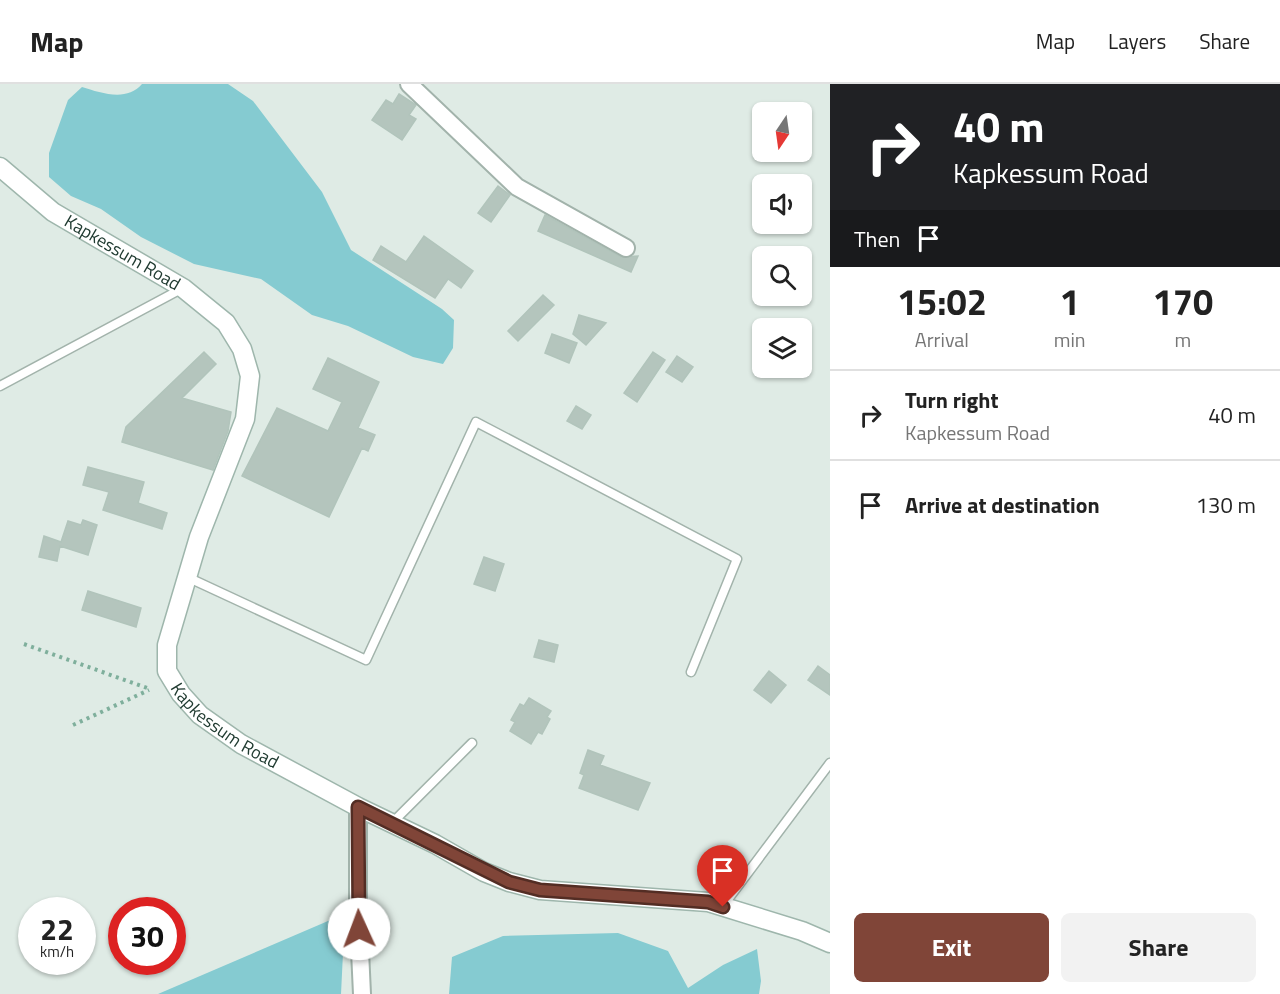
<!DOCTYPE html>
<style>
:root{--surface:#fff;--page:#f2f2f2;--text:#222;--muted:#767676;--line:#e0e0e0;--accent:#804538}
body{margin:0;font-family:"Titillium Web",sans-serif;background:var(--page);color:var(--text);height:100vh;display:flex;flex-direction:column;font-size:22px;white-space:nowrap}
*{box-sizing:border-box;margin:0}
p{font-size:20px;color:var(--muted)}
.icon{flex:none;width:33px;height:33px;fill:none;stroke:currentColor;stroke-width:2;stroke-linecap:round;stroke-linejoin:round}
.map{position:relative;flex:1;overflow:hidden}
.side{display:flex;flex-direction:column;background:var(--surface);width:450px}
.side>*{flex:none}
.guide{background:#202124;color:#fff;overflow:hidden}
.needle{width:39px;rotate:193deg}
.buttons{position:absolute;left:752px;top:18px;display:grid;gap:12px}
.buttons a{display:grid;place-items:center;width:60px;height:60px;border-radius:9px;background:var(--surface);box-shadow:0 2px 4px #0004;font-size:30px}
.speed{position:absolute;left:18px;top:813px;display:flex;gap:12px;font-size:30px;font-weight:700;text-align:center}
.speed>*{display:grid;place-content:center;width:78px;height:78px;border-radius:50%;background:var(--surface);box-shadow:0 2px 4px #0004;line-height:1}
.speed small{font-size:15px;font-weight:400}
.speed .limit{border:9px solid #d22;background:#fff;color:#111}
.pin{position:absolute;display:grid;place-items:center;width:51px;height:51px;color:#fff;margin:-62px -26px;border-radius:50% 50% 50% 0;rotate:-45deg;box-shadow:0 0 6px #0007}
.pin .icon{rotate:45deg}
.me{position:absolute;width:66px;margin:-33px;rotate:358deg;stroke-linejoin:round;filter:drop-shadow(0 0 4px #0008)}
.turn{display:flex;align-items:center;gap:21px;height:126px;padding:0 24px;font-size:27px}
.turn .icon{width:78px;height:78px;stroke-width:2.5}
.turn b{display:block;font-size:42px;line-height:51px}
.then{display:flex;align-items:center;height:57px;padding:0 24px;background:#0003;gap:12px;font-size:22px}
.eta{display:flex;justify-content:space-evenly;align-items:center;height:102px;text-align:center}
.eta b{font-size:36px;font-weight:700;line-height:42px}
.action{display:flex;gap:12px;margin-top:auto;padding:12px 24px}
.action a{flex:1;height:69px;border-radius:9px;background:var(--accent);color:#fff;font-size:24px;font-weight:700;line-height:69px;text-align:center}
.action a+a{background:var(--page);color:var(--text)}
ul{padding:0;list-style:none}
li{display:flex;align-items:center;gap:18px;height:90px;padding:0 24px;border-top:2px solid var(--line)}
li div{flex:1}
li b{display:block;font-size:22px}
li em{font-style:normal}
header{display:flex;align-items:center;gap:36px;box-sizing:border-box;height:84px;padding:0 30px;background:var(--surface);border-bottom:2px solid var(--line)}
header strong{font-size:28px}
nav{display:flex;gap:33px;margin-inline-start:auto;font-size:21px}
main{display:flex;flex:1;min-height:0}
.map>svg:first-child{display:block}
</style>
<header>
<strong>Map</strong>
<nav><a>Map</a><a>Layers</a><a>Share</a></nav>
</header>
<main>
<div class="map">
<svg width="830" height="910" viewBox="0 0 830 910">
<rect width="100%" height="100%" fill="#dfebe5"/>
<path fill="#85cbd1" d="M142,0H228L253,17L322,108L351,166L442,225L454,236L453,264L443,280L413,273L348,242L312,231L261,195L194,180L141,153L101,125L71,112L49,93V69L68,16L82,3C101,9 127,18 142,0Z
M335,834L343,869L341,910H158Z
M618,849L668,867L688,904L723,881L757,865L761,897L759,910H449L452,873L503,852Z"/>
<path fill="#b4c5bd" stroke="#b1c4bb" stroke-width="1.5" d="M399,10L416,21L409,31L416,35L402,56L372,36L386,16L393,20Z
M498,102L510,111L491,138L478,129Z
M545,131L621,173L638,172L631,188L538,147Z
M424,152L473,187L461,204L448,195L435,214L373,176L381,162L406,178Z
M543,211L554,221L518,257L508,247Z
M579,231L606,239L586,261L573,250Z
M552,250L577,259L569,279L545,269Z
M204,268L216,280L182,314L231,328L228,347L213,386L122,358L126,343Z
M653,268L665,276L637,318L624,309Z
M677,272L693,283L682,298L666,288Z
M328,274L379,298L358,344L375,351L368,367L362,364L329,433L242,392L277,324L328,347L342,318L313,305Z
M576,322L591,331L582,345L567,337Z
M88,383L144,398L138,419L167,429L162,445L103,426L109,408L83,401Z
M83,436L97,441L88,471L60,462L57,477L39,473L44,452L61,458L68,437L81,441Z
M484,473L504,480L495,507L474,500Z
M88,507L141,524L136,543L82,526Z
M539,556L558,561L554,578L534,573Z
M818,582L830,591V611L808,596Z
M769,587L786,601L771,619L754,606Z
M529,614L551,627L547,633L550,635L542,650L538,648L531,660L510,647L515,638L511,636L520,620L524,622Z
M588,666L604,672L600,681L650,699L638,726L579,704L584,691L580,689Z"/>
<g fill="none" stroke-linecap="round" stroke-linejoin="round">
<g stroke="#a2b3ab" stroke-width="11">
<path id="lane" d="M0,302L183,204
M187,493L366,576L476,338L737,475L691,588
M392,739L472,659
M723,822L830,679"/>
</g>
<g stroke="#a2b3ab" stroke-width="20">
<path id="street" d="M409,0L517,103L626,164
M358,723V823L362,910"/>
</g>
<g stroke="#9eb6ac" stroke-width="21">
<g id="secondary">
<path id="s1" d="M0,83L53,128L183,204L226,239L242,265L250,292L245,335L199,453L167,561V587L181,610L200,631L241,660L358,723L435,760L484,788L509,798L540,806L708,818L802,847L830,859"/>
</g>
</g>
<path stroke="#7faf9c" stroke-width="4" stroke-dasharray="3 4.5" stroke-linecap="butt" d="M24,560L150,605
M73,641L149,606"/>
<use href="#lane" stroke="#fff" stroke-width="8"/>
<use href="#street" stroke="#fff" stroke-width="16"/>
<use href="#secondary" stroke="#fff" stroke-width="18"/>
</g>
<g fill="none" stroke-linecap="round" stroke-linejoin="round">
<g stroke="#532d24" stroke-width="15">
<path id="route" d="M359,845L358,723L509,798L540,806L708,818L723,823"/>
</g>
<use href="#route" stroke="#804538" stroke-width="10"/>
</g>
<g text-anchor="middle" stroke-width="5" stroke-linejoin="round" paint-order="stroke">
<g font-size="18" fill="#203b31" stroke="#eff7f3">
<text dy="6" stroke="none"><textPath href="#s1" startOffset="150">Kapkessum Road</textPath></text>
<text dy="6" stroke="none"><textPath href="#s1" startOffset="724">Kapkessum Road</textPath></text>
</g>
</g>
</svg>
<div class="buttons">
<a><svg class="needle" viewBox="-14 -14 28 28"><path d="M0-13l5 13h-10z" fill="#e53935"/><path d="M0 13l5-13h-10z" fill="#767676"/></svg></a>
<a><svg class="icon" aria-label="sound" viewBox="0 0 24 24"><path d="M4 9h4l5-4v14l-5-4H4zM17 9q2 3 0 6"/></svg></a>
<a><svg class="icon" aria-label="search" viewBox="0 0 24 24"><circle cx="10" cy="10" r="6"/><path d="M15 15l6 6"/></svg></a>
<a><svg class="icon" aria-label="layers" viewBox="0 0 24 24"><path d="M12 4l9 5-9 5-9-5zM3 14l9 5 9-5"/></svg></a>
</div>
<div class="speed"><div>22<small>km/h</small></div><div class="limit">30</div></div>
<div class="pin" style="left:723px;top:823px;background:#d93025"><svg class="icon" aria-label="arrive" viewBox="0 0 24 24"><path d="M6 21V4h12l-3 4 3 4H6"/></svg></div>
<svg class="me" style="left:359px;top:845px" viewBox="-20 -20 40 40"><circle r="19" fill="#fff"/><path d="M0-13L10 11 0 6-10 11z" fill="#804538"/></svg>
</div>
<section class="side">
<div class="guide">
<div class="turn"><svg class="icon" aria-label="right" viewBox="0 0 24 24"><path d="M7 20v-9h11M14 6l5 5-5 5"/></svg><div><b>40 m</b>Kapkessum Road</div></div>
<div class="then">Then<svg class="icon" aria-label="arrive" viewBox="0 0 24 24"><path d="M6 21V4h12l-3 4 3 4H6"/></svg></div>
</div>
<div class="eta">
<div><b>15:02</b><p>Arrival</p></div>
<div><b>1</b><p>min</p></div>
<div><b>170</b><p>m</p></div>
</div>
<ul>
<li><svg class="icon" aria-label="right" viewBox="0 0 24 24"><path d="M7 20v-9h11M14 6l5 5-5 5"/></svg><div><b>Turn right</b><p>Kapkessum Road</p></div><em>40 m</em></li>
<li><svg class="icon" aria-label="arrive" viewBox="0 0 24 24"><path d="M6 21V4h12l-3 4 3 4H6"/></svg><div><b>Arrive at destination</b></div><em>130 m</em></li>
</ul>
<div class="action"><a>Exit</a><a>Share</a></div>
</section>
</main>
